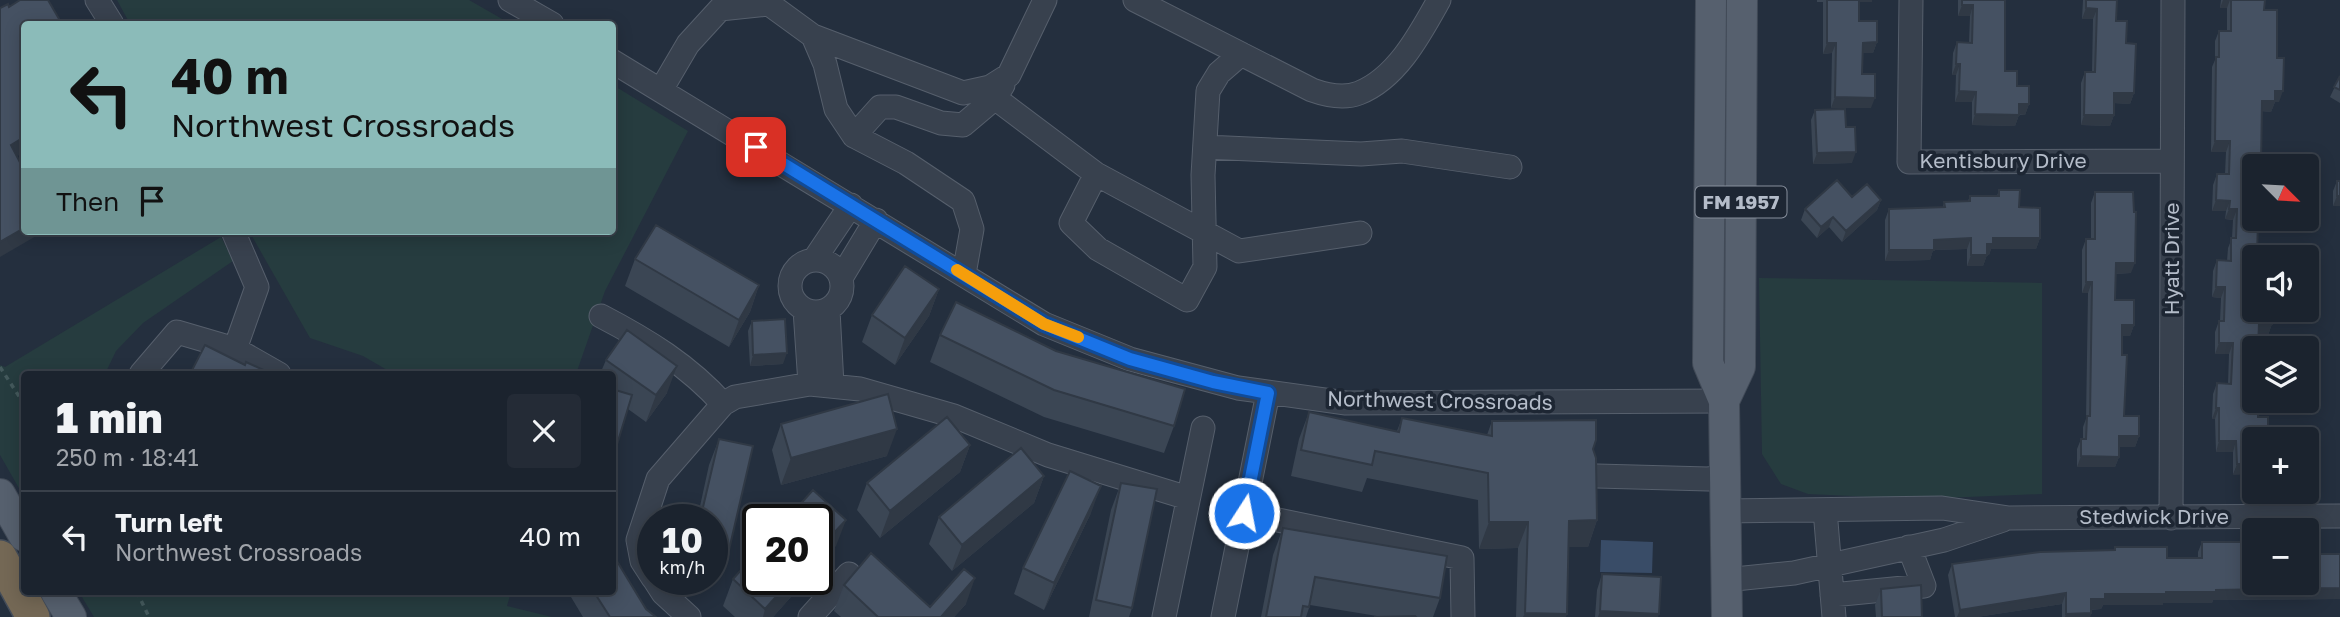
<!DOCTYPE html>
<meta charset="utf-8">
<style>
:root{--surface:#1b232e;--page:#242b36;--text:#f1f3f6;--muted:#a0a4aa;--line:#39404a}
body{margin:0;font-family:"Golos Text",sans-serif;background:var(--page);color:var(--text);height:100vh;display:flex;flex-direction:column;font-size:26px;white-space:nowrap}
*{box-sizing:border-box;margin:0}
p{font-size:23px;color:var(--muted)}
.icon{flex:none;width:38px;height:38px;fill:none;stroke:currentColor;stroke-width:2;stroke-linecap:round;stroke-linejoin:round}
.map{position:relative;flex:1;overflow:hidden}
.details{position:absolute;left:21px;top:371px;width:595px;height:224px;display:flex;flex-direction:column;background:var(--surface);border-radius:7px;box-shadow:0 4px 18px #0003,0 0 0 2px var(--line)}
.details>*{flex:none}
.banner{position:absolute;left:21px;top:21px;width:595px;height:214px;border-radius:7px;box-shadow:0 4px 18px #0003,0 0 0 2px var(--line);background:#8bbbb9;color:#111;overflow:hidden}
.needle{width:46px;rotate:114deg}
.tools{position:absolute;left:2242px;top:154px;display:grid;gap:14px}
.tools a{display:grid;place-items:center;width:77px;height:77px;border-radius:7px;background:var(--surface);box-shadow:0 4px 18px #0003,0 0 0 2px var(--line);font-size:35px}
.speed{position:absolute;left:637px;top:504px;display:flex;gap:14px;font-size:35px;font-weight:700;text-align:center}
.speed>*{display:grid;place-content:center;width:91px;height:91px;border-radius:50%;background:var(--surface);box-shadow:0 4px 18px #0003,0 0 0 2px var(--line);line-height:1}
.speed small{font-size:18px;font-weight:400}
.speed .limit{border:4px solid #111;border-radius:10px;background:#fff;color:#111}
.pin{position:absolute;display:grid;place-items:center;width:60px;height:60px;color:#fff;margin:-30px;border-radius:14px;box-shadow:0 4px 10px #0006}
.me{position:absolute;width:77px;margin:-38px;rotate:11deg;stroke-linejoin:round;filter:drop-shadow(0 0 5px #0008)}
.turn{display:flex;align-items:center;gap:24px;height:147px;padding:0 35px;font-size:32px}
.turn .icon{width:91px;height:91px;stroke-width:2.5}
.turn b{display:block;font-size:49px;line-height:60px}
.then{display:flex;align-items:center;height:66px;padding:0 35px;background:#0003;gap:14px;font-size:26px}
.round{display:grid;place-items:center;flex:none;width:74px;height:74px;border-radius:7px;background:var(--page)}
.headline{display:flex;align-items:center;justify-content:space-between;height:119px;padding:0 35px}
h1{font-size:42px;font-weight:800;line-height:52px}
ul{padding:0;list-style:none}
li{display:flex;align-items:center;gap:21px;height:91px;padding:0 35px;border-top:2px solid var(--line)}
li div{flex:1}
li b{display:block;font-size:26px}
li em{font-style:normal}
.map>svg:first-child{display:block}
</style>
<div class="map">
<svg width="2340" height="617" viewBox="0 0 2340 617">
<rect width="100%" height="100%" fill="#242f3e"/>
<path fill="#263c3f" d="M117,0H469L511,24H130Z
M613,85L688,131L605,291L576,374H394L363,356L310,338L249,231H612Z
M221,237L233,261L143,323L116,351L105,374H24V497L0,455V365L5,367Z
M1759,278L2042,283V494L1918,499L1808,494L1781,484L1762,454Z
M79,592H511L507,606L552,617H94Z"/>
<path fill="#394c67" d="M1601,540L1653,542L1652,573L1600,572Z"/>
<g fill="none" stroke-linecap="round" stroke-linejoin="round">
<g stroke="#565f6c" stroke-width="25">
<path id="minor" d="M97,0L112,24
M510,0L552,24
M1135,0L1312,90C1326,95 1344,99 1359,93C1397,78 1420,34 1439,0
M1911,0L1909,162L2172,161
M813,36L963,93L990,87L1009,75L1045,0
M612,61L1044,324L1130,359L1238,388L1346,403L1724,401
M661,90L688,44L720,9L769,4L813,36L825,64L836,109L854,136L906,163L963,201L972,229L964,274
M995,98L1096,174L1239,251L1360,233
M854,136L880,107H896L941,123L963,125L995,98L1003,85
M1205,147L1361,154L1402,151L1510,167
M1096,174L1071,223L1098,249L1187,300L1205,267L1203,175L1208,91L1219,73L1241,54
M233,231L257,287L235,349
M790 286a26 26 0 1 1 52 0a26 26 0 1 1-52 0Z
M814,260L851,205
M841,278L876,220
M805,310L810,384
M828,310L832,385
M601,316C647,340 688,365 723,404
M141,374L177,332L235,349L279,374
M1597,476L1708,479L1724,477
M1825,510L1834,617
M1724,511L1942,508L2009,518L2340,516
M1244,513L1462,558L1463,617
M2171,518L2173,0
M653,578L642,561L638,540L658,479L723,404L735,397L810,384L860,389L954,416L1048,455L1188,498
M654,579L663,593L689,617
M1725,580L1794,573L1944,540L2003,520
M1832,595L1924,586L1909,547
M810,617L849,574
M1164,617L1203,428
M1223,617L1268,393"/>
</g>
<g stroke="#414a57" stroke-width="32">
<path id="major" d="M1711,0L1708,363L1724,401L1727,617
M1724,401L1740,367L1742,0
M0,494L24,536
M56,592L71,617"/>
</g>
<g stroke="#434c59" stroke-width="36">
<path id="highway" d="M0,557L33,617"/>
</g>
<path stroke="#44595c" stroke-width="3.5" stroke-dasharray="5 5" stroke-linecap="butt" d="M0,367L24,404
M137,592L149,617"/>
<use href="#minor" stroke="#38414e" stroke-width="23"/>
<use href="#major" stroke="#56606e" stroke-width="30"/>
<use href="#highway" stroke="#746855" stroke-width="33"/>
</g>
<path fill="#3b4654" d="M1817,0H1872V2H1859V21L1877,42L1873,53H1862V74L1871,108H1831L1832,53L1823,54V2H1817Z
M1958,0H2005V71L2017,86L2029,104L2025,115H2019L2015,126L1972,125V102H1955L1956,75H1952L1953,53L1957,42L1969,43L1970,16H1958Z
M2083,0H2117L2116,21L2126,43L2134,93L2130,104L2114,103V115L2110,126L2081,125V83L2085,72H2092L2093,19H2082Z
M2221,0H2265L2264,10L2277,58L2279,102H2275L2271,112L2262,111L2254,166L2275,231H2258L2254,310L2272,324L2268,335L2258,334V417L2233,475V452H2216L2215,419H2212L2213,394L2217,383L2228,384L2229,354H2215V332L2219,321H2220L2221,298L2212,297L2213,271L2217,260L2227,261L2228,248L2232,238L2233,220L2225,219L2226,211H2212L2213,185L2217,174H2225L2226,152H2211L2212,67L2215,60V41L2219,31H2227V8H2220Z
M2340,76V103L2330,97Z
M1815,110L1846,127L1852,163L1813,164L1811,120Z
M2337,181L2340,206H2333V191Z
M1999,190L2019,207L2040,238L2036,249H1991L1989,255H1987L1983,266H1967V249L1933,250L1930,260L1885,261V220L1889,209L1943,207L1944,202L1968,201L1970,196H1997Z
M2095,192L2131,273L2115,274V300L2134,325L2130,336H2122L2124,416L2139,436L2135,447H2119V457L2115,467H2077V449L2081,439H2083V427L2086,419L2088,293H2082V250L2086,239H2091V203Z
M1852,197L1881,200L1877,210L1842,242L1829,227L1817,238L1801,220L1805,209Z
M635,259L759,285L750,312L729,347L625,286Z
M939,289L929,316L895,365L862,342L872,315Z
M752,321L783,364L750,366L748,331Z
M940,335L1174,426L1164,453L1044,417L930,362Z
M606,360L667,393L646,422L628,409L612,461V374H600Z
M1309,412L1397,431L1402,418L1487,435L1492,421L1593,450L1597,520L1588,547H1569L1566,617H1516L1518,548L1479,549L1478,500L1367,478L1362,492L1291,476L1299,439Z
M781,424L887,456L781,485L772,450Z
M719,439L729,550L719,577L712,575V520H697L709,465Z
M970,445L960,472L880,538L857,510L867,483Z
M1044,476L1034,503L952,571L929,544L939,517Z
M1121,483L1132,608L1129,617H1089L1111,510Z
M1091,513L1044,610L1014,594L1023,568Z
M1283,528L1440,598L1433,617H1374H1383L1310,605L1306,617H1261L1273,555Z
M2202,542L2254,583L2312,554H2340V599L2213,600L2212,603H2163V605H2103L2101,609L2091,610L2090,617H2062V604L1977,617H1955L1948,575L1952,564L2114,550L2115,547L2167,558H2198V552Z
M1602,574L1658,617H1595L1597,590Z
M733,579H807L773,617H735L723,606Z
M844,585L930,607L966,604L954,617H841L834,611Z
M1881,589L1922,617H1876L1875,605Z
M568,592H612L646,609L656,617H583Z"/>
<path fill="#303945" d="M1856,0H1872V2H1855Z
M2223,0H2230L2227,8H2220Z
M1962,5H1973L1970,16H1958Z
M2086,8L2097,9L2093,19H2082Z
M1877,42L1873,53H1859L1863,43Z
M1827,43H1836L1832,53L1823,54Z
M1956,64H1960L1956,75H1952Z
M1959,91L1976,92L1972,102H1955Z
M2275,91H2283L2279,102H2275L2271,112L2259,111L2262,101Z
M2114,93H2134L2130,104L2110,103Z
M1835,97L1875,98L1871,108H1831Z
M2019,104H2029L2025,115L2015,114Z
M1975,114L2019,115L2015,126L1972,125Z
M2084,115H2114L2110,126L2081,125Z
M24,137V152L4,165L11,145Z
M2215,141H2230L2226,152H2211Z
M1856,152L1852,163L1813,164L1817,153Z
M2337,196H2340V206H2333Z
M1881,200L1877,210L1842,242L1846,231Z
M2216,200L2230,201L2226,211H2212Z
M2229,209H2237L2233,220L2225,219Z
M1833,217L1829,227L1817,238L1821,227Z
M2258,220H2279L2275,231H2254Z
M24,228V231H43V232L0,257V242Z
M1971,238L1967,249L1933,250L1930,260L1885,261L1889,250L1934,240Z
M1993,238H2040L2036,249H1991L1989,255H1984H1987L1983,266H1967L1971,255L1987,244Z
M2116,263H2135L2131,273L2112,274Z
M2086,282H2092L2088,293H2082Z
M759,285L750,312L729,347L739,320Z
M2216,287H2225L2221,298L2212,297Z
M939,289L929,316L895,365L905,338Z
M2259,324H2272L2268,335L2255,334Z
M2122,325H2134L2130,336H2118Z
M2219,343H2233L2229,354H2215Z
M787,353L783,364L750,366L753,355Z
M677,366L667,393L646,422L656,395Z
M2216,408H2219L2215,419H2212Z
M897,429L887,456L781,485L791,458Z
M2119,436H2139L2135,447H2115Z
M2219,441H2236L2233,452H2216Z
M970,445L960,472L880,538L890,511Z
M2081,456L2119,457L2115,467H2077Z
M2237,464H2254V474L2233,475Z
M1044,476L1034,503L952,571L962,545Z
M1101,486L1091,513L1044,610L1054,583Z
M846,520L836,546L817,567V551Z
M1597,520L1588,547H1560L1569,521Z
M1489,522H1528L1518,548L1479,549Z
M975,578L966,604L954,617H941Z
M792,579H807L773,617H763L765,609Z
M2340,588V599L2213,600L2212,603H2163V605H2103L2101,609L2087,610L2091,599L2105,594L2216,590Z
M2066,593L2062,604L1977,617H1957L1960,610Z
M1600,611L1659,614L1658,617H1598Z
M1525,613L1567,614L1566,617H1523Z
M2091,613L2090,617H2065L2066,614Z"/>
<path fill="#455162" stroke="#303945" stroke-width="2" d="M20,0H48L62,24H24V137L11,145L24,170V228L0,242V8L8,4L9,7Z
M1827,0H1859V21H1877V42L1863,43L1862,74H1875V98L1835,97L1836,43H1827Z
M1962,0H2005V71H2017V86H2029V104H2019V115L1975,114L1976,92L1959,91L1960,64H1956L1957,42L1972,43L1973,5H1962Z
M2086,0H2117L2116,21H2127L2126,43L2136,44L2134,93H2114V115H2084L2085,72H2095L2097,9L2086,8Z
M2231,0H2265L2264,10H2277V58H2284L2283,91H2275V101H2262L2261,166H2254V219H2279V220H2258L2257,257H2254V310H2272V324H2259L2258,348H2254V401H2258V417H2268V439H2254V464H2237L2236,441H2219V408H2216L2217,383L2231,384L2233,343H2219V321H2224L2225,287H2216L2217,260L2231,261V238H2236L2237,209H2229L2230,201L2216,200L2217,174H2229L2230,141H2215L2216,57H2219V31H2231Z
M2340,76V90L2334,87Z
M1845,109L1846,127H1855L1856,152L1817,153L1815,110Z
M1837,180L1852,197L1867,184L1881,200L1846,231L1833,217L1821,227L1805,209Z
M2337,181H2340V196H2337Z
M1999,190H2020L2019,207L2040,208V238H1993V244H1987V255H1971V238L1934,240V250H1889V209L1945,207L1944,202L1970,201V196H1999Z
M2095,192H2133L2134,212H2136L2135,263H2116L2115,300H2134V325H2122V355H2127L2124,416H2139V436H2119V457L2081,456V439H2086L2087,416H2090L2092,282H2086V239H2095Z
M656,225L759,285L739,320L635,259Z
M905,266L939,289L905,338L872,315Z
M956,302L1056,351L1185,389L1174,426L1054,390L940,335Z
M785,319L787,353L753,355L752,321Z
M627,330L677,366L656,395L606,360Z
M205,345L245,365L246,362L272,374H190Z
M612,389L632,395L612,461Z
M888,394L897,429L791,458L781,424Z
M1309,412L1399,432L1402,418L1492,436V421L1596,420V440L1593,449L1596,458L1597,520L1569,521L1567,614L1525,613L1528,522H1489L1488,473L1375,451L1372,465L1301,450Z
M947,417L970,445L890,511L867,483Z
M719,439L753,446L729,550L712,546V520H700Z
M1021,448L1044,476L962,545L939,517Z
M1070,471L1101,486L1054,583L1023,568Z
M1121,483L1157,489L1132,608L1096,600Z
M813,490L846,520L817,551V520H786Z
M1283,528L1447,556L1440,598L1315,577L1309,607L1303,606L1301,617H1266Z
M2202,542H2254V583H2306V542H2312V554H2340V588L2216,590V592H2166V594H2105V599H2091V613L2066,614V593L1960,610L1952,564L2040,552L2115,550V547H2167V558H2202Z
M758,551V579H792L765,609L733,579Z
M612,553L646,609L656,617H610L594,592H612Z
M871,553L930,607L964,569L975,578L941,617H878L844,585Z
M1602,574L1661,577L1659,614L1600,611Z
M1921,585L1922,617H1882L1881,589Z
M1415,616L1416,617H1374Z"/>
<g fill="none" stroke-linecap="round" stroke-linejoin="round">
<g stroke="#114b97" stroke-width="18">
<path id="route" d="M756,147L1044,324L1130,359L1213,382L1268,393L1244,513"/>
</g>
<use href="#route" stroke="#1a73e8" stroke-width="12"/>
<path stroke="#f59e0b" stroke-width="12" d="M957,270L1044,324L1078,337"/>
</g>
<g text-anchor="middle" stroke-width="7" stroke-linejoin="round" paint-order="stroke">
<rect fill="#1d2633" stroke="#878f9c" stroke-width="2" x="1695.5" y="186.5" width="91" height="31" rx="5"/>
<g font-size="19" font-weight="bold" fill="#b4bcc9">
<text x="1741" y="209">FM 1957</text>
</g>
<g font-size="21" fill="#b4bcc9" stroke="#1d2633">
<text x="2003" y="168">Kentisbury Drive</text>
<text transform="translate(2172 259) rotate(-90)" y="7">Hyatt Drive</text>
<text transform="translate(1440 401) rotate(1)" y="7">Northwest Crossroads</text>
<text x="2154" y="524">Stedwick Drive</text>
</g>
</g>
</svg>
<div class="tools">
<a><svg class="needle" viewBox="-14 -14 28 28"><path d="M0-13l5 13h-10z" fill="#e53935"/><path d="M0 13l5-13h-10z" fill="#a0a4aa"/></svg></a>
<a><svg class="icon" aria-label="sound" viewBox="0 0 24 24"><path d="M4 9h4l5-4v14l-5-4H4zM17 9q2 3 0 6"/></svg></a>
<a><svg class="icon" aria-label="layers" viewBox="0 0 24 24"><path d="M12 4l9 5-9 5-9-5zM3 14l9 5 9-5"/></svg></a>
<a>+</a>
<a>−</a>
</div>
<div class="speed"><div>10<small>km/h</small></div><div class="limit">20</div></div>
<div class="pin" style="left:756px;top:147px;background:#d93025"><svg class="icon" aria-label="arrive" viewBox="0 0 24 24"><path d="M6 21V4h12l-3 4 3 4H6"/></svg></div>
<svg class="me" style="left:1244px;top:513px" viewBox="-20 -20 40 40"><circle r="17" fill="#1a73e8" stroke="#fff" stroke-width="3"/><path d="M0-11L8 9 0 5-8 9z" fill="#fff"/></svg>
<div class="banner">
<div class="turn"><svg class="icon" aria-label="left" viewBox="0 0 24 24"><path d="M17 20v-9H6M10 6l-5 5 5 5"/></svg><div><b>40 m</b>Northwest Crossroads</div></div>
<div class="then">Then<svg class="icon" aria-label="arrive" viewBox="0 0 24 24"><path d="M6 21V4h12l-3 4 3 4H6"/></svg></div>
</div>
<section class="details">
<div class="headline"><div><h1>1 min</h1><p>250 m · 18:41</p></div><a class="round"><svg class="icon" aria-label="close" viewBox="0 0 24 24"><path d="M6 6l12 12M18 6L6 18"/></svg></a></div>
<ul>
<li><svg class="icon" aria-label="left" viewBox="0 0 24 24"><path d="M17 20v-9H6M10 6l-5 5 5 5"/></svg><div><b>Turn left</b><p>Northwest Crossroads</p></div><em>40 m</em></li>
</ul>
</section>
</div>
